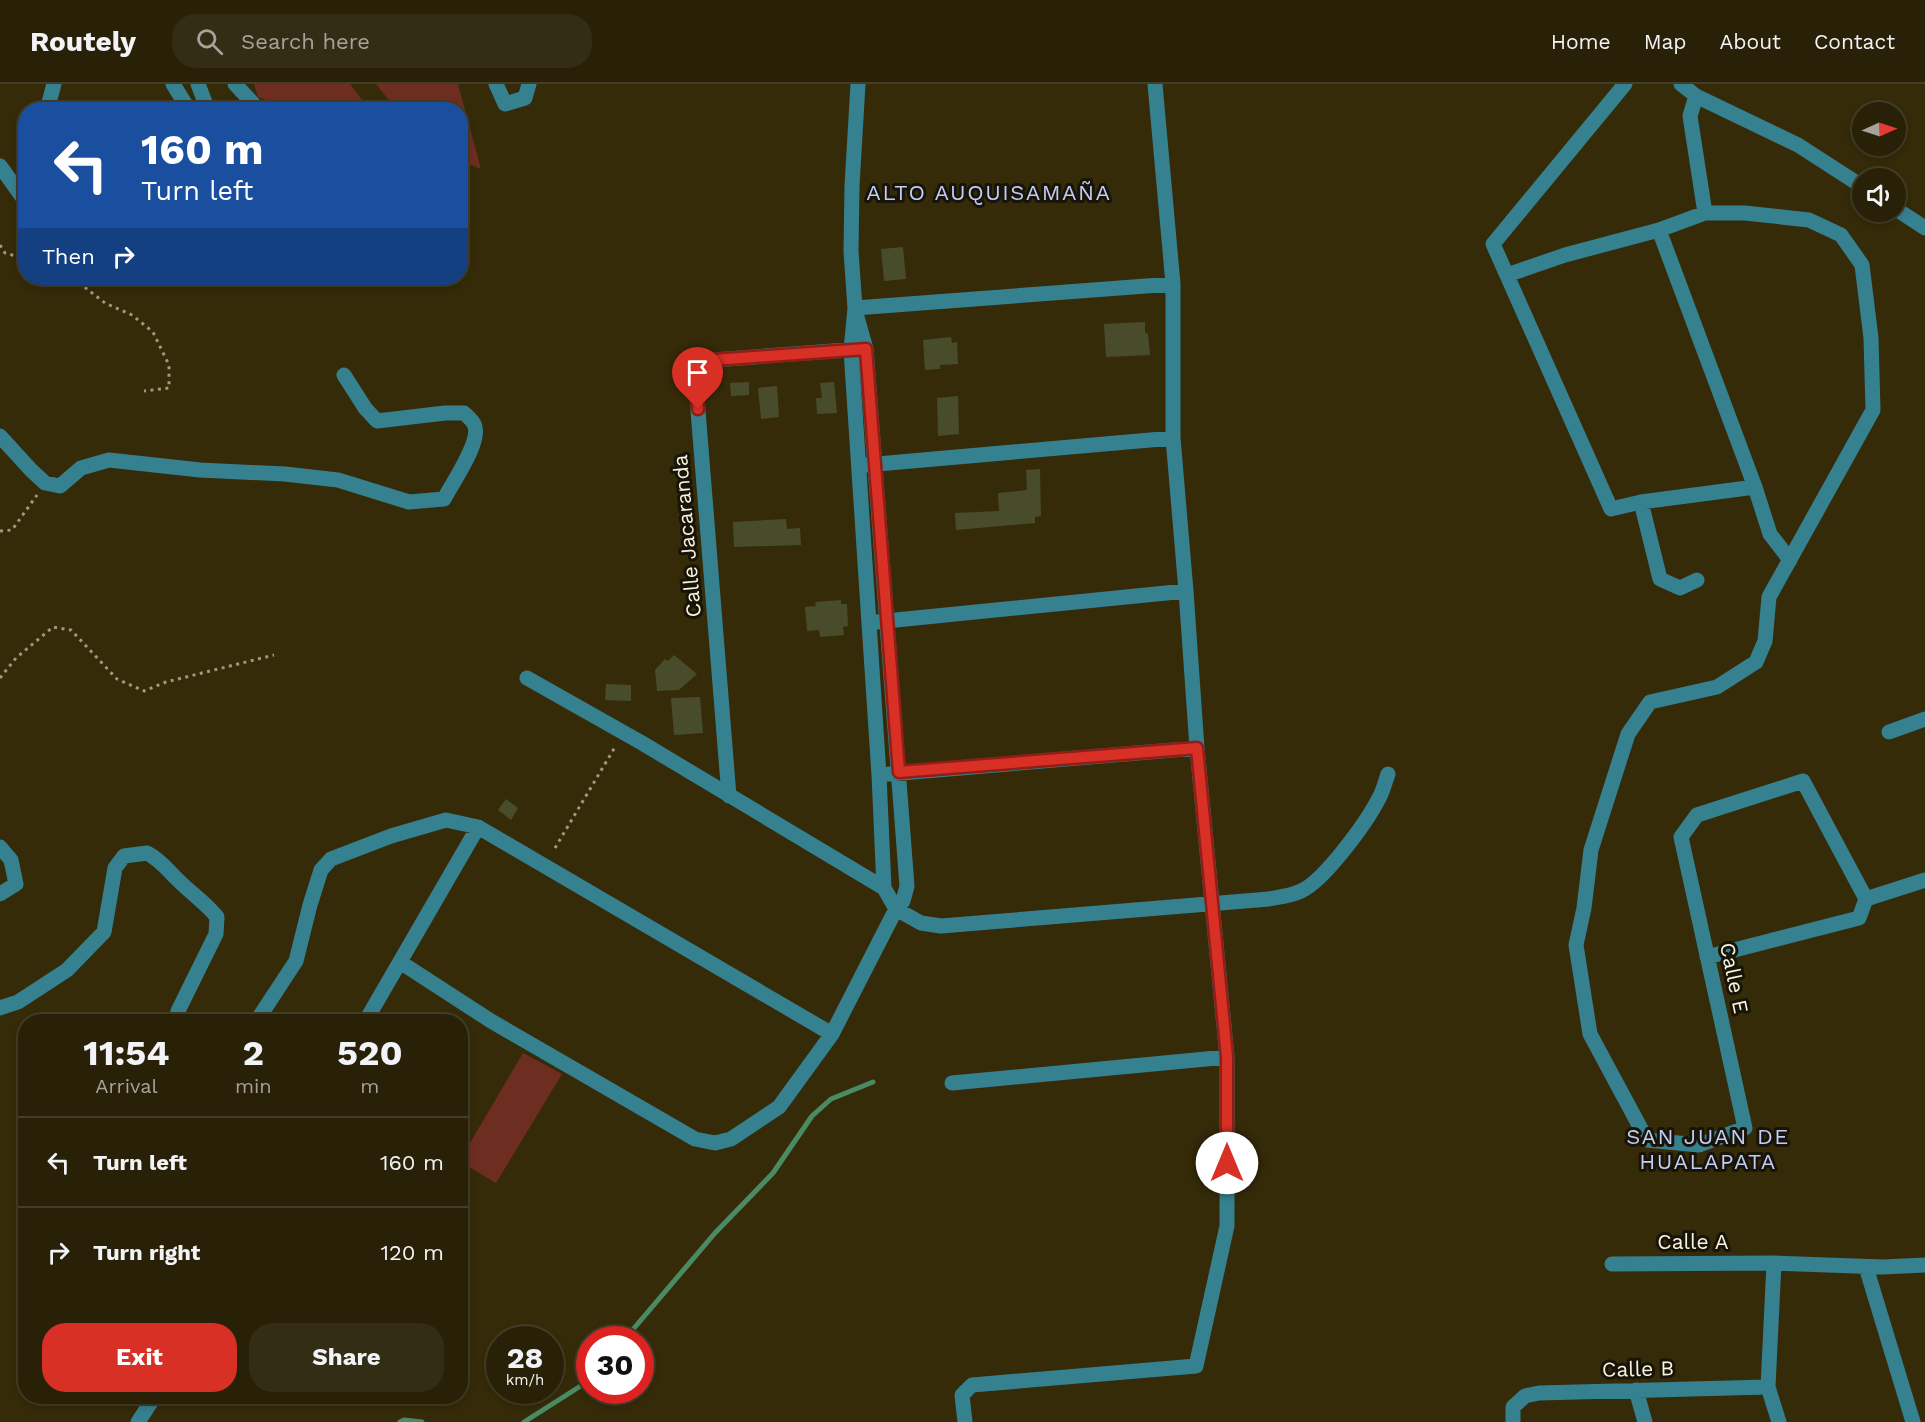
<!DOCTYPE html>
<meta charset="utf-8">
<style>
:root{--surface:#282007;--page:#342d15;--text:#f1f3f6;--muted:#a5a39b;--line:#443e28;--accent:#d93025}
body{margin:0;font-family:"Work Sans",sans-serif;background:var(--page);color:var(--text);height:100vh;display:flex;flex-direction:column;font-size:22px;white-space:nowrap}
*{box-sizing:border-box;margin:0}
p{font-size:20px;color:var(--muted)}
.icon{flex:none;width:33px;height:33px;fill:none;stroke:currentColor;stroke-width:2;stroke-linecap:round;stroke-linejoin:round}
.map{position:relative;flex:1;overflow:hidden}
.side{position:absolute;left:18px;top:930px;width:450px;height:390px;display:flex;flex-direction:column;background:var(--surface);border-radius:24px;box-shadow:0 3px 9px #0003,0 0 0 2px var(--line)}
.side>*{flex:none}
.hud{position:absolute;left:18px;top:18px;width:450px;height:183px;border-radius:24px;box-shadow:0 3px 9px #0003,0 0 0 2px var(--line);background:#1a4fa0;color:#fff;overflow:hidden}
.needle{width:39px;rotate:87deg}
.controls{position:absolute;left:1852px;top:18px;display:grid;gap:12px}
.controls a{display:grid;place-items:center;width:54px;height:54px;border-radius:50%;background:var(--surface);box-shadow:0 3px 9px #0003,0 0 0 2px var(--line);font-size:30px}
.speed{position:absolute;left:486px;top:1242px;display:flex;gap:12px;font-size:30px;font-weight:700;text-align:center}
.speed>*{display:grid;place-content:center;width:78px;height:78px;border-radius:50%;background:var(--surface);box-shadow:0 3px 9px #0003,0 0 0 2px var(--line);line-height:1}
.speed small{font-size:15px;font-weight:400}
.speed .limit{border:9px solid #d22;background:#fff;color:#111}
.pin{position:absolute;display:grid;place-items:center;width:51px;height:51px;color:#fff;margin:-62px -26px;border-radius:50% 50% 50% 0;rotate:-45deg;box-shadow:0 0 6px #0007}
.pin .icon{rotate:45deg}
.me{position:absolute;width:66px;margin:-33px;rotate:0deg;stroke-linejoin:round;filter:drop-shadow(0 0 4px #0008)}
.turn{display:flex;align-items:center;gap:21px;height:126px;padding:0 24px;font-size:27px}
.turn .icon{width:78px;height:78px;stroke-width:2.5}
.turn b{display:block;font-size:42px;line-height:51px}
.then{display:flex;align-items:center;height:57px;padding:0 24px;background:#0003;gap:12px;font-size:22px}
.eta{display:flex;justify-content:space-evenly;align-items:center;height:102px;text-align:center}
.eta b{font-size:36px;font-weight:700;line-height:42px}
.button{display:flex;gap:12px;margin-top:auto;padding:12px 24px}
.button a{flex:1;height:69px;border-radius:24px;background:var(--accent);color:#fff;font-size:24px;font-weight:700;line-height:69px;text-align:center}
.button a+a{background:var(--page);color:var(--text)}
ul{padding:0;list-style:none}
li{display:flex;align-items:center;gap:18px;height:90px;padding:0 24px;border-top:2px solid var(--line)}
li div{flex:1}
li b{display:block;font-size:22px}
li em{font-style:normal}
header{display:flex;align-items:center;gap:36px;box-sizing:border-box;height:84px;padding:0 30px;background:var(--surface);border-bottom:2px solid var(--line)}
header strong{font-size:28px}
nav{display:flex;gap:33px;margin-inline-start:auto;font-size:21px}
.search{width:420px;height:54px;background:var(--page);display:flex;align-items:center;gap:15px;box-sizing:border-box;padding:0 21px;border-radius:24px;color:var(--muted);font-size:22px}
.map>svg:first-child{display:block}
</style>
<header>
<strong>Routely</strong>
<div class="search"><svg class="icon" aria-label="search" viewBox="0 0 24 24"><circle cx="10" cy="10" r="6"/><path d="M15 15l6 6"/></svg>Search here</div>
<nav><a>Home</a><a>Map</a><a>About</a><a>Contact</a></nav>
</header>
<div class="map">
<svg width="1925" height="1338" viewBox="0 0 1925 1338">
<rect width="100%" height="100%" fill="#352b09"/>
<path fill="#6e2d21" d="M254,0H350L369,25H290L258,13Z
M376,0H458L481,85L461,77L460,26L396,25Z
M523,969L562,990L496,1099L461,1078V1074Z"/>
<g fill="none" stroke-linecap="round" stroke-linejoin="round">
<path stroke="#4b8b63" stroke-width="5" d="M624,1256L715,1149L773,1089L812,1032L831,1015L873,998
M400,1338L404,1336L422,1338
M524,1338L590,1296"/>
</g>
<path fill="#494c2b" d="M903,163L906,195L884,197L881,165Z
M1145,238V248L1148,250L1150,271L1106,273L1104,240Z
M951,253L952,259L957,258L958,280L940,281V285L925,286L923,256Z
M749,298V311L731,312L730,299Z
M834,298L837,329L817,330L816,314H822L820,299Z
M777,302L779,333L761,335L758,304Z
M958,312L959,350L938,352L937,314Z
M1040,385L1041,432L1035,433V439L956,446L955,429L999,427L998,409L1027,406L1026,386Z
M786,435L787,445L800,444L801,461L734,463L733,438Z
M841,516V520H847L848,542L843,543L844,551L820,553L819,546L807,547L805,523L816,522L815,518Z
M674,571L697,590L679,606L657,607L655,586L665,575L668,577Z
M606,600L631,601V617L605,616Z
M700,613L703,649L674,651L671,614Z
M506,715L518,724L511,736L498,726Z"/>
<g fill="none" stroke-linecap="round" stroke-linejoin="round">
<path stroke="#a0987f" stroke-width="3" stroke-dasharray="3 4.5" stroke-linecap="butt" d="M0,161L5,169L26,175
M73,194L105,219L132,231L153,248L169,281V304L144,307
M0,447L12,446L37,411
M0,594L16,574L53,543L71,546L117,595L144,607L166,598L274,571
M555,764L615,663"/>
<path stroke="#368190" stroke-width="15" d="M173,0L189,26
M198,0L208,26
M235,0L259,26
M496,0L505,20L525,14L529,0
M858,0L852,102L851,167L855,224L851,266L879,691L884,804L896,825L921,839L941,842L1269,815C1279,813 1291,812 1301,807C1324,797 1366,739 1378,716C1383,708 1385,698 1388,690
M1625,0L1493,160L1611,425L1641,418L1755,403
M1681,0L1696,12L1798,61L1863,103
M1696,12L1690,32L1705,129
M47,26L54,0
M0,82L26,118
M1896,125L1925,144
M1659,146L1755,403L1770,450L1790,476
M1507,191L1565,171L1659,146L1705,129H1745L1809,136L1841,151L1862,181L1871,254L1873,326L1769,513L1765,557L1756,578L1717,603L1650,618L1628,650L1591,766L1584,824L1576,861L1590,950L1647,1056L1699,1061L1745,1044L1681,753L1697,731L1803,697L1866,815L1859,834L1707,873
M855,224L1173,200
M0,352L31,386L45,399L60,402L81,384L109,376L200,386L285,390L338,396L409,418L444,415C452,399 483,356 474,340C472,336 467,332 464,329H445L377,337L365,324L344,291
M866,381L1173,354
M1641,418L1660,495L1680,504L1697,496
M876,538L1186,507
M527,594L642,659L884,804
M1889,648L1925,635
M889,690L1197,664
M729,712L696,302L701,286L713,276L860,265
M0,763L11,776L16,800L0,810
M1866,815L1925,796
M400,878L491,937L695,1055L715,1059L731,1055L779,1023L832,950L896,825L903,817L907,802L866,265L857,233
M0,924L18,918L67,886L104,848L115,784L124,772L147,769C161,776 168,787 179,797C192,810 206,819 217,833L216,850L178,927L176,938
M256,938L296,877L310,821L321,786L331,775L391,752L446,736L478,743L832,950
M365,938L478,743
M952,999L1227,973
M1612,1180L1774,1179
M1866,1183L1913,1338
M1636,1306L1645,1338
M138,1338L155,1312
M965,1338L962,1311L972,1301L1196,1282L1227,1142V973L1197,664L1186,507L1173,354V200L1155,0
M1513,1338V1323L1525,1312L1539,1309L1768,1303
M1779,1338L1768,1303L1774,1179L1883,1183L1925,1181"/>
</g>
<g fill="none" stroke-linecap="round" stroke-linejoin="round">
<g stroke="#8d1f18" stroke-width="15">
<path id="route" d="M698,325C696,301 693,292 713,276L866,265L899,688L1197,664L1227,973V1079"/>
</g>
<use href="#route" stroke="#d93025" stroke-width="10"/>
</g>
<g text-anchor="middle" stroke-width="6" stroke-linejoin="round" paint-order="stroke">
<g font-size="21" fill="#f9f3e1" stroke="#181407">
<text transform="translate(687 452) rotate(-95)" y="7">Calle Jacaranda</text>
<text transform="translate(1734 894) rotate(78)" y="7">Calle E</text>
<text x="1693" y="1165">Calle A</text>
<text transform="translate(1638 1285) rotate(-1)" y="7">Calle B</text>
</g>
<g font-size="22" letter-spacing="1.5" fill="#c1cdf7" stroke="#181407">
<text x="989" y="116">ALTO AUQUISAMAÑA</text>
<text x="1708" y="1060">SAN JUAN DE<tspan x="1708" dy="25">HUALAPATA</tspan></text>
</g>
</g>
</svg>
<div class="controls">
<a><svg class="needle" viewBox="-14 -14 28 28"><path d="M0-13l5 13h-10z" fill="#e53935"/><path d="M0 13l5-13h-10z" fill="#a5a39b"/></svg></a>
<a><svg class="icon" aria-label="sound" viewBox="0 0 24 24"><path d="M4 9h4l5-4v14l-5-4H4zM17 9q2 3 0 6"/></svg></a>
</div>
<div class="speed"><div>28<small>km/h</small></div><div class="limit">30</div></div>
<div class="pin" style="left:698px;top:325px;background:#d93025"><svg class="icon" aria-label="arrive" viewBox="0 0 24 24"><path d="M6 21V4h12l-3 4 3 4H6"/></svg></div>
<svg class="me" style="left:1227px;top:1079px" viewBox="-20 -20 40 40"><circle r="19" fill="#fff"/><path d="M0-13L10 11 0 6-10 11z" fill="#d93025"/></svg>
<div class="hud">
<div class="turn"><svg class="icon" aria-label="left" viewBox="0 0 24 24"><path d="M17 20v-9H6M10 6l-5 5 5 5"/></svg><div><b>160 m</b>Turn left</div></div>
<div class="then">Then<svg class="icon" aria-label="right" viewBox="0 0 24 24"><path d="M7 20v-9h11M14 6l5 5-5 5"/></svg></div>
</div>
<section class="side">
<div class="eta">
<div><b>11:54</b><p>Arrival</p></div>
<div><b>2</b><p>min</p></div>
<div><b>520</b><p>m</p></div>
</div>
<ul>
<li><svg class="icon" aria-label="left" viewBox="0 0 24 24"><path d="M17 20v-9H6M10 6l-5 5 5 5"/></svg><div><b>Turn left</b></div><em>160 m</em></li>
<li><svg class="icon" aria-label="right" viewBox="0 0 24 24"><path d="M7 20v-9h11M14 6l5 5-5 5"/></svg><div><b>Turn right</b></div><em>120 m</em></li>
</ul>
<div class="button"><a>Exit</a><a>Share</a></div>
</section>
</div>
